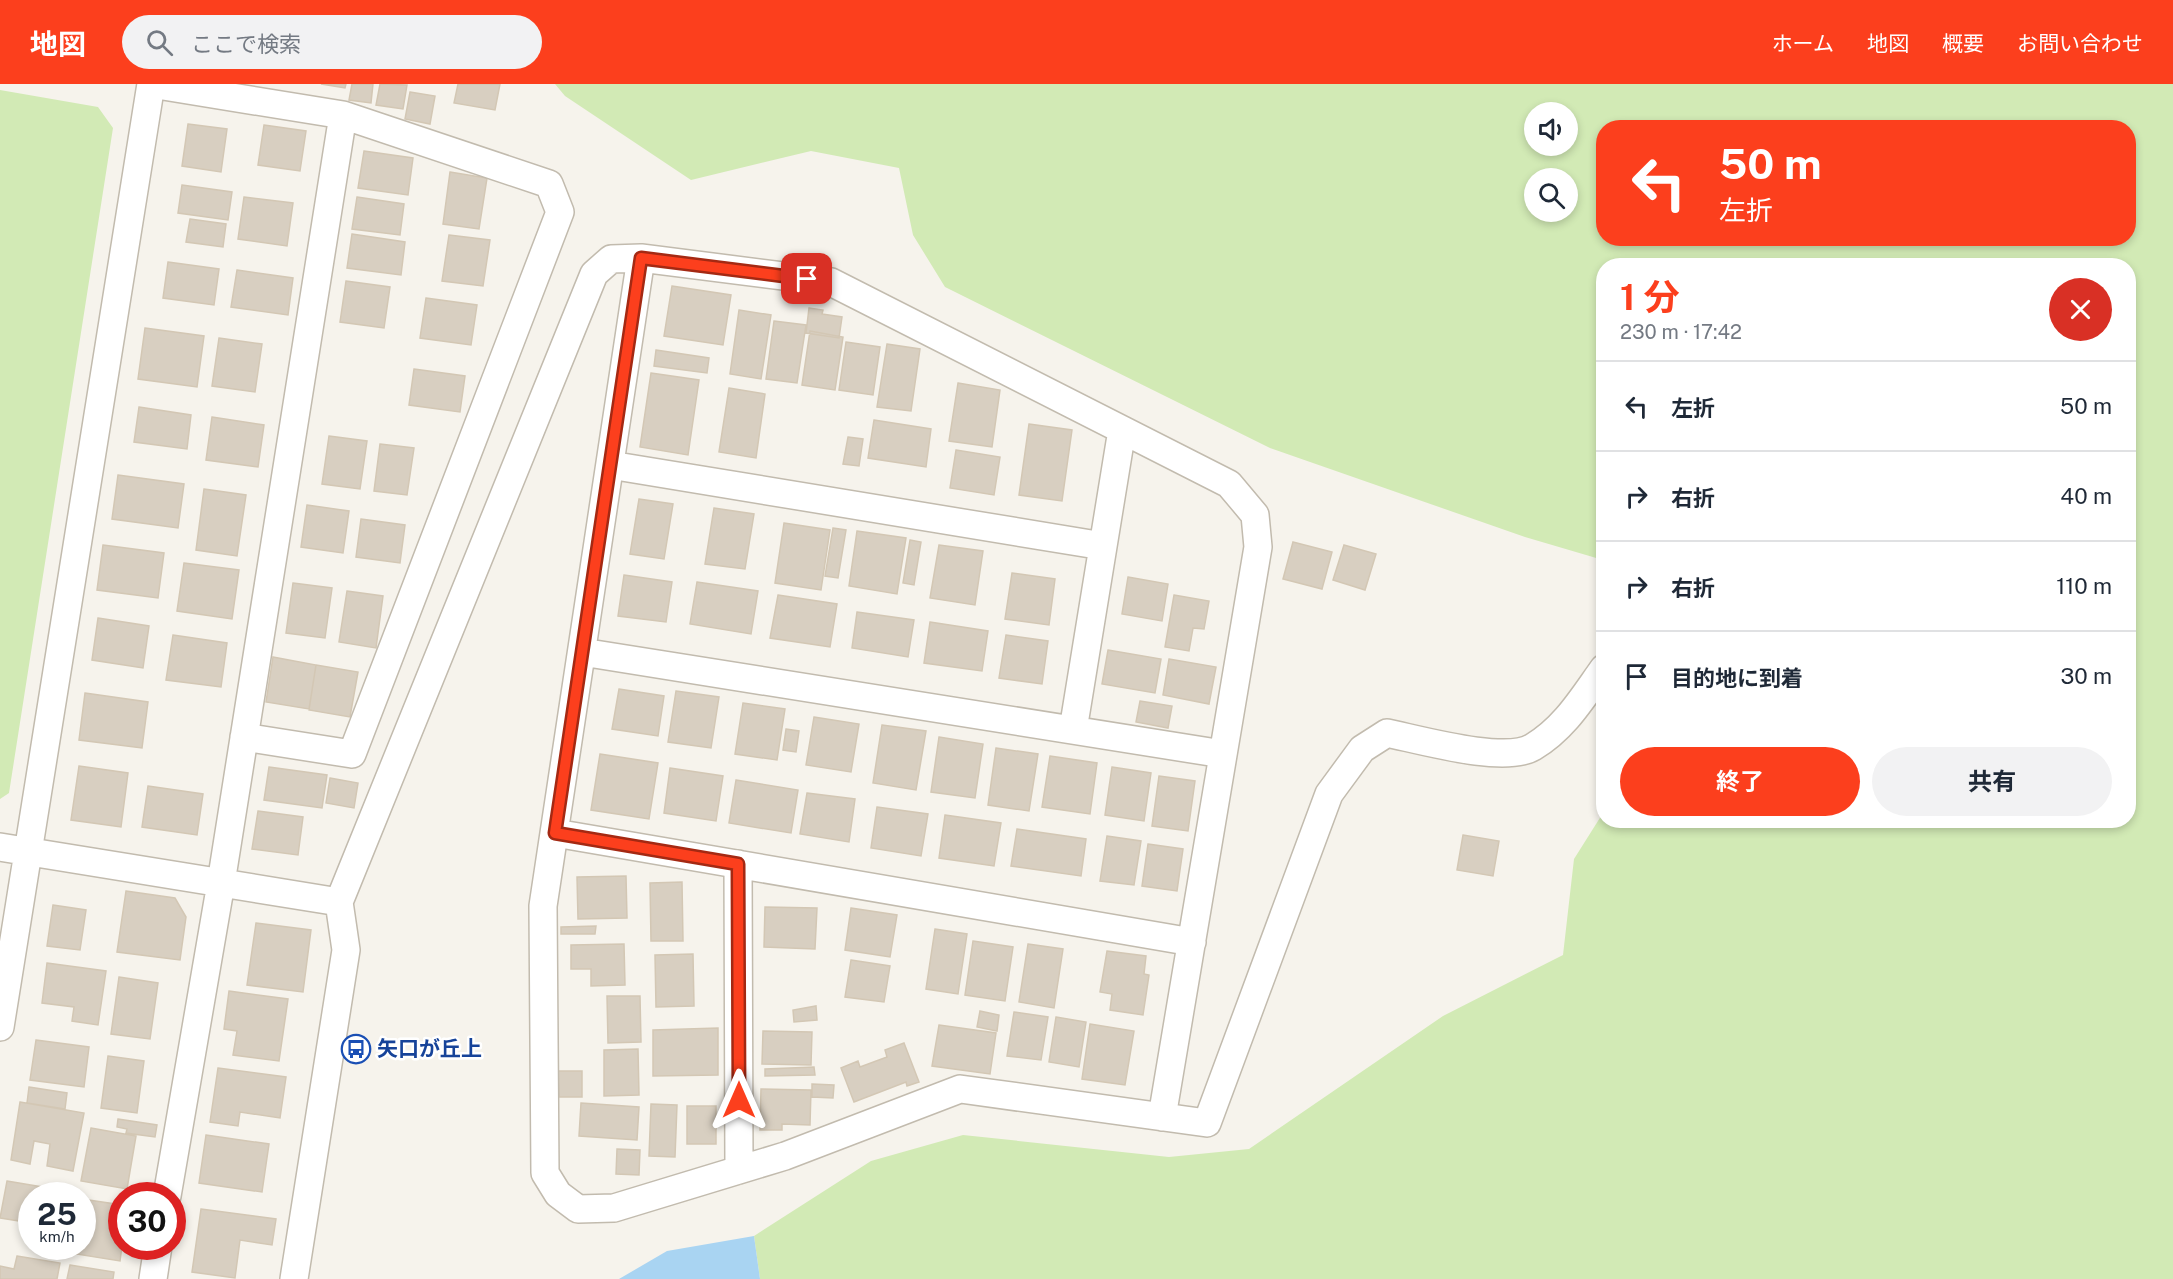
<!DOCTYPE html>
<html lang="ja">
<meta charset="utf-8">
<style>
:root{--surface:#fff;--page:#f2f2f3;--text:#1f2937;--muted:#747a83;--line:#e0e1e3;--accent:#fc3f1d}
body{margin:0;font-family:"Public Sans","Noto Sans JP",sans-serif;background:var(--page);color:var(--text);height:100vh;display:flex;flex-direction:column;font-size:22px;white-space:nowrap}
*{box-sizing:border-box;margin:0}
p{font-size:20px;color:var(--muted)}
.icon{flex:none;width:33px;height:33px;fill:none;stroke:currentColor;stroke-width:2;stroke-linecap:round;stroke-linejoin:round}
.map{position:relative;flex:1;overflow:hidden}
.drawer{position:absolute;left:1596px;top:174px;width:540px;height:570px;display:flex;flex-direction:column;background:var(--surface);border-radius:24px;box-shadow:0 3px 9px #0003}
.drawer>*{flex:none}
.guide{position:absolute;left:1596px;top:36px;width:540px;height:126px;border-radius:24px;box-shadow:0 3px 9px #0003;background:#fc3f1d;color:#fff;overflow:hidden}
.tools{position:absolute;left:1524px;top:18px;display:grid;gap:12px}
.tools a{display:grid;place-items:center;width:54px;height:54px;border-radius:50%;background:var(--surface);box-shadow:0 3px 9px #0003;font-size:30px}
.speed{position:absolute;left:18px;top:1098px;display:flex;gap:12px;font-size:30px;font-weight:700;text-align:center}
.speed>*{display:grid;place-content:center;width:78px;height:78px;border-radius:50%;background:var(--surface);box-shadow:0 3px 9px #0003;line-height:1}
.speed small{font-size:15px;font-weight:400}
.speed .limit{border:9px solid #d22;background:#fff;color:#111}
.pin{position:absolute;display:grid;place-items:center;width:51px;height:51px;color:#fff;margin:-26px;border-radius:12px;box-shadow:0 3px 9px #0006}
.me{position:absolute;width:66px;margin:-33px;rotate:0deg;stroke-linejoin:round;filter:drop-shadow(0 0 4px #0008)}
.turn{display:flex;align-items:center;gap:21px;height:126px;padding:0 24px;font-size:27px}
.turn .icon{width:78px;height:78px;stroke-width:2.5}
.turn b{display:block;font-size:42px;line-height:51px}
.round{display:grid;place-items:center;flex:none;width:63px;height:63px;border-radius:32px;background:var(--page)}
.summary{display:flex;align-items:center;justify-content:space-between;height:102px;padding:0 24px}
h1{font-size:36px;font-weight:700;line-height:45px;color:var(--accent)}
.action{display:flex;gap:12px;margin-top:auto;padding:12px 24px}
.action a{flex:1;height:69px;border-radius:36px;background:var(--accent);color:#fff;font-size:24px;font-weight:700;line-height:69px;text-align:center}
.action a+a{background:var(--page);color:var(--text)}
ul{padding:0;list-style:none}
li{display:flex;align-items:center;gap:18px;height:90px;padding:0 24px;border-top:2px solid var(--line)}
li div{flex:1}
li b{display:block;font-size:22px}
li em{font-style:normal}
header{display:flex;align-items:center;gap:36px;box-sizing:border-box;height:84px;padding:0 30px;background:var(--accent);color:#fff}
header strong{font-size:28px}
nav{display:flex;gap:33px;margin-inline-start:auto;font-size:21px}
.search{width:420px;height:54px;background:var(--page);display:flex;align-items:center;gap:15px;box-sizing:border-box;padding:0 21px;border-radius:33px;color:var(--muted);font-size:22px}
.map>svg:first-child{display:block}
</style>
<header>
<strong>地図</strong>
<div class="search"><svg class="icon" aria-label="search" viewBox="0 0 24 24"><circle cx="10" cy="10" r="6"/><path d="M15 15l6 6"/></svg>ここで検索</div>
<nav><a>ホーム</a><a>地図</a><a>概要</a><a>お問い合わせ</a></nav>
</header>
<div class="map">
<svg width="2173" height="1195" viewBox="0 0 2173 1195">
<rect width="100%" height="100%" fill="#f6f3ec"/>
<path fill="#d2eab5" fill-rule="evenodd" d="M555,0H2173V1195H760L754,1152L871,1077L963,1051L1169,1073L1249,1065L1443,932L1563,871L1574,775L1603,729L1604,736H2128V182H1604L1603,476L1525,453L1270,364L945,203L913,151L899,84L811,67L691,96L565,12ZM1534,28H1568V62H1534ZM1604,44H2128V154H1604ZM1534,94H1568V128H1534Z
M0,6L98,23L113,44L9,709L0,715Z"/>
<path fill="#a9d4f2" d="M754,1152L760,1195H619L667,1167Z"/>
<path fill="#d8cfc1" stroke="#d3c7b4" stroke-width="1.5" d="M321,0H346L345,4Z
M352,0H373L371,19L349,16Z
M380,0L407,1L403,25L376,21Z
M458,0H500L495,26L454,19Z
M410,8L435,12L430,40L405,35Z
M188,40L227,45L221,88L182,82Z
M264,41L306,47L300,87L258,81Z
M364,67L413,74L408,111L358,104Z
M450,88L487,94L479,145L443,140Z
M182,101L232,108L228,136L178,129Z
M244,113L293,119L287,162L238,155Z
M357,113L404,120L400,151L352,145Z
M190,135L226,140L223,163L186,158Z
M352,150L405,158L401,191L347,184Z
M449,151L490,156L483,202L442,197Z
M168,178L219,185L214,221L163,214Z
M237,186L293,194L288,231L231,223Z
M346,197L390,203L384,244L340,238Z
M672,202L731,211L723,261L664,252Z
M426,214L477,221L471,261L420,254Z
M809,224L823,226L822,230L842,233L839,254L806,249Z
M739,226L771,231L761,295L730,290Z
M774,237L806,241L797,299L766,295Z
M145,244L204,252L197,303L138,295Z
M810,247L843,253L835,306L802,301Z
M219,254L262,260L255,308L212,302Z
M846,258L880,263L873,311L839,306Z
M887,260L920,265L911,327L877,323Z
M656,266L709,274L707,289L654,282Z
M414,285L465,292L460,328L409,321Z
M651,289L699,296L688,371L640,363Z
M958,299L1000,306L992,363L949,357Z
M729,304L765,310L756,374L719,368Z
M139,323L191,331L187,365L134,358Z
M212,333L264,341L258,383L206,376Z
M874,336L931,345L926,383L868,374Z
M1029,340L1072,346L1062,417L1019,411Z
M329,352L367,357L360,405L322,400Z
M848,353L863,355L859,382L843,380Z
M380,360L414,364L407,411L374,407Z
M956,366L1000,373L994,411L950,404Z
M118,391L184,400L178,444L112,435Z
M204,405L246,411L237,472L196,466Z
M639,415L673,420L664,475L630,470Z
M307,421L349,427L343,469L301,463Z
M714,424L754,430L745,485L705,480Z
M361,435L405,441L400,479L356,473Z
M784,439L830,446L821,506L775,499Z
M833,444L846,446L838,494L825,492Z
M857,447L906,454L897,510L849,502Z
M910,456L921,458L914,501L903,499Z
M1293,458L1332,468L1322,505L1283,495Z
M103,461L164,469L158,514L97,506Z
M939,461L983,467L975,521L930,514Z
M1344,461L1376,470L1365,506L1333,496Z
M184,479L239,486L232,535L177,527Z
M1012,489L1055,495L1049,541L1005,535Z
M624,491L672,498L666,538L618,532Z
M1128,493L1168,500L1162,537L1122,530Z
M697,498L758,507L751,550L690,540Z
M293,499L332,504L325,554L286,549Z
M347,507L383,512L376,564L339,558Z
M778,511L837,520L830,563L770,554Z
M1174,511L1209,517L1204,545L1193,544L1189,567L1165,563Z
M857,528L914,536L908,573L852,564Z
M98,534L149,542L143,584L92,576Z
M930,538L988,547L982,587L924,579Z
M173,551L227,559L221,603L166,596Z
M1006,551L1048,557L1042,600L999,594Z
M1108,566L1161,575L1155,609L1102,600Z
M273,573L316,581L309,625L266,618Z
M1169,575L1216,583L1209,620L1163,611Z
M316,581L358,588L350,633L309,626Z
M619,605L664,612L658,652L612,645Z
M676,607L719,613L711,664L668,658Z
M85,609L148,618L142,664L79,656Z
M1140,617L1172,622L1168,644L1136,638Z
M743,619L785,625L777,676L735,670Z
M814,633L859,640L851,688L806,681Z
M882,641L926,647L916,706L873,699Z
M786,645L799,647L796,668L783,666Z
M939,653L983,660L975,714L931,708Z
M996,664L1038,670L1029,727L988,721Z
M600,670L658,679L649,735L591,726Z
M1050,672L1097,679L1090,730L1042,723Z
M79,682L128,689L121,743L71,736Z
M269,683L327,691L322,724L264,716Z
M1112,683L1151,689L1144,737L1105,731Z
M670,684L723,692L716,737L664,729Z
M1159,692L1195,697L1188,747L1152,742Z
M330,694L358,699L354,724L326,719Z
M736,696L798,706L791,749L729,739Z
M148,702L203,710L197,751L142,743Z
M807,709L855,715L849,758L800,750Z
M877,723L928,730L921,772L871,764Z
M258,727L303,733L298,771L252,765Z
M945,731L1001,739L994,782L939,774Z
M1017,745L1086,755L1081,792L1011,782Z
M1463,751L1499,757L1493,792L1457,786Z
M1107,752L1141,757L1134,801L1100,797Z
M1148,760L1183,765L1177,807L1142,802Z
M626,792L627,834L578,835L577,793Z
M682,798L683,857H651L650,799Z
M126,807L175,814L186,833L180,876L117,868Z
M53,821L86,826L80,866L47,862Z
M765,823L817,824L815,865L764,863Z
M851,824L897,831L890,873L845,866Z
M256,839L311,846L303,908L247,901Z
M596,842L595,850H561V843Z
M935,845L967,850L958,910L926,905Z
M973,857L1013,863L1005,917L965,911Z
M624,860L625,901L591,902V885H571V861Z
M1028,860L1063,865L1054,924L1019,918Z
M1107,867L1146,872L1144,890L1149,891L1143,931L1110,926L1112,910L1100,908Z
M693,870L694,922L656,923L655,871Z
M851,876L890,882L884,918L845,913Z
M47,879L106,887L98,941L72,937L74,923L42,919Z
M119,893L158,899L150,955L111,950Z
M229,907L288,915L279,977L233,971L237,947L224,945Z
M607,912H640L641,958L608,959Z
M816,922L817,936L794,938L793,926Z
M980,927L999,931L997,947L977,943Z
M1014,928L1048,933L1041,976L1007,972Z
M1056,933L1086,938L1079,983L1049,978Z
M1090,940L1134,947L1125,1001L1082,995Z
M939,941L996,949L990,990L932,982Z
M718,944V991L653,992V946Z
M763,947L812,948L811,981L762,980Z
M36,956L89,963L84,1003L30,996Z
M904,959L919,998L907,1002L906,998L854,1018L841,984L858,977L860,983L887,973L885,966Z
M638,965L639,1011L604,1012V966Z
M108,972L144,977L137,1029L101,1024Z
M814,983L815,991L765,992V985Z
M218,984L286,993L280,1034L240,1028L238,1042L210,1038Z
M558,987H582V1013H559Z
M812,1000L834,1001L833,1014L812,1013Z
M29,1003L67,1009L65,1025L27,1019Z
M761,1005L811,1006L810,1041L782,1040V1046H760Z
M20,1018L84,1029L73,1087L47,1082L50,1060L34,1057L30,1080L11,1076Z
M581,1019L639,1023L637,1056L579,1052Z
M651,1020L677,1021L675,1073L649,1072Z
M687,1022H716V1060H687Z
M118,1035L157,1041L155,1053L126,1049L127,1045L117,1043Z
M91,1044L136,1052L127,1105L81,1097Z
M206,1051L269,1060L262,1108L199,1099Z
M617,1065L640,1066L639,1091L616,1090Z
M7,1097L72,1108V1112H32V1139L0,1134Z
M82,1115L122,1121V1162L120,1177L70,1169L71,1162H82Z
M201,1125L276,1135L272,1161L240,1156L235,1194L192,1188Z
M17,1172L60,1179L57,1195H0V1182L14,1185Z
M70,1181L114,1188L113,1195H67Z"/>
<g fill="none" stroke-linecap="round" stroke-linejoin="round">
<g stroke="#c2bbae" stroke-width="30">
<path id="street" d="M151,0L343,31L549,100L560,128L352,670L244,653
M641,174L543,822L545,1089L558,1110L578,1125L614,1124L785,1072L960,1005L1207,1039L1329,710L1362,665L1387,649C1421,656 1505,680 1533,663C1565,644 1583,613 1604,584
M610,381L1103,462
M582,568L1223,670
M1073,646L1122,346
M555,749L1192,858
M0,763L339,818
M738,780L739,1086
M0,943L151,0
M167,1112L221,799L343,31
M153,1195L158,1162
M294,1195L346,866L339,818L594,190L611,175L641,174L831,198L1229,400L1255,431L1258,463L1162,1033"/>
</g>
<use href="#street" stroke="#fff" stroke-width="27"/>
</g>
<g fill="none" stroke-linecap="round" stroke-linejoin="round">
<g stroke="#a42913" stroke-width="15">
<path id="route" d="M739,1016L738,780L555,749L641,174L807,195"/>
</g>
<use href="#route" stroke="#fc3f1d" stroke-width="10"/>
</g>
<defs>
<g id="bus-ring" transform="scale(1.5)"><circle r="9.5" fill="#fff" stroke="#1a4fb4" stroke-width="1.5"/><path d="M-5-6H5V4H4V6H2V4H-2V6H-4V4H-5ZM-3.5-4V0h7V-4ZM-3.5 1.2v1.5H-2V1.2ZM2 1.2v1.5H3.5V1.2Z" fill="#1a4fb4"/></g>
</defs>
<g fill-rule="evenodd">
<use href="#bus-ring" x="356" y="965"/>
</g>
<g text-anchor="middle" stroke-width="5" stroke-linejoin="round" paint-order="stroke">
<g font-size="21" font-weight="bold" fill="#164399" stroke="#fff" text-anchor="start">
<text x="377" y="972">矢口が丘上</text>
</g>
</g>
</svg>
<div class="tools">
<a><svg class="icon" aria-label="sound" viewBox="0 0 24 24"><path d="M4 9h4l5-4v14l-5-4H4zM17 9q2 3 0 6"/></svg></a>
<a><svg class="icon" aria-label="search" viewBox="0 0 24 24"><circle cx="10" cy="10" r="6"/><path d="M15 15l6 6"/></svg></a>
</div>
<div class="speed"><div>25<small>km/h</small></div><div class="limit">30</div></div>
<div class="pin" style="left:807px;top:195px;background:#d93025"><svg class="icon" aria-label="arrive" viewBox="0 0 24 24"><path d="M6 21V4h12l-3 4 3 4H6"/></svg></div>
<svg class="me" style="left:739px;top:1016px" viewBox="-20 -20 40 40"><path d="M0-17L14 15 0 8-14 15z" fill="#fc3f1d" stroke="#fff" stroke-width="4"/></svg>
<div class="guide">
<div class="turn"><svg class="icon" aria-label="left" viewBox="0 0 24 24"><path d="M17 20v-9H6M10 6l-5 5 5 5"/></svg><div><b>50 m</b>左折</div></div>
</div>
<section class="drawer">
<div class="summary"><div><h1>1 分</h1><p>230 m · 17:42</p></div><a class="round" style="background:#d93025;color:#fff"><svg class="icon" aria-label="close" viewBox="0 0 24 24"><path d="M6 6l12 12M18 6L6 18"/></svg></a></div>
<ul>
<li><svg class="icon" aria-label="left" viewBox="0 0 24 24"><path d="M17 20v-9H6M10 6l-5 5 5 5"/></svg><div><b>左折</b></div><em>50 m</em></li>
<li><svg class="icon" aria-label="right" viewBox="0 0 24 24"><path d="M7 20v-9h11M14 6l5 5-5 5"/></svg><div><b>右折</b></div><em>40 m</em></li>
<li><svg class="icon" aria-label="right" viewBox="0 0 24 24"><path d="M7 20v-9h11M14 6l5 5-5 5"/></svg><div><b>右折</b></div><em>110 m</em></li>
<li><svg class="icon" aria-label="arrive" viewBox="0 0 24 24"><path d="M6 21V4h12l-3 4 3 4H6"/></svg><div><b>目的地に到着</b></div><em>30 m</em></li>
</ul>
<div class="action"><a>終了</a><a>共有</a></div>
</section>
</div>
